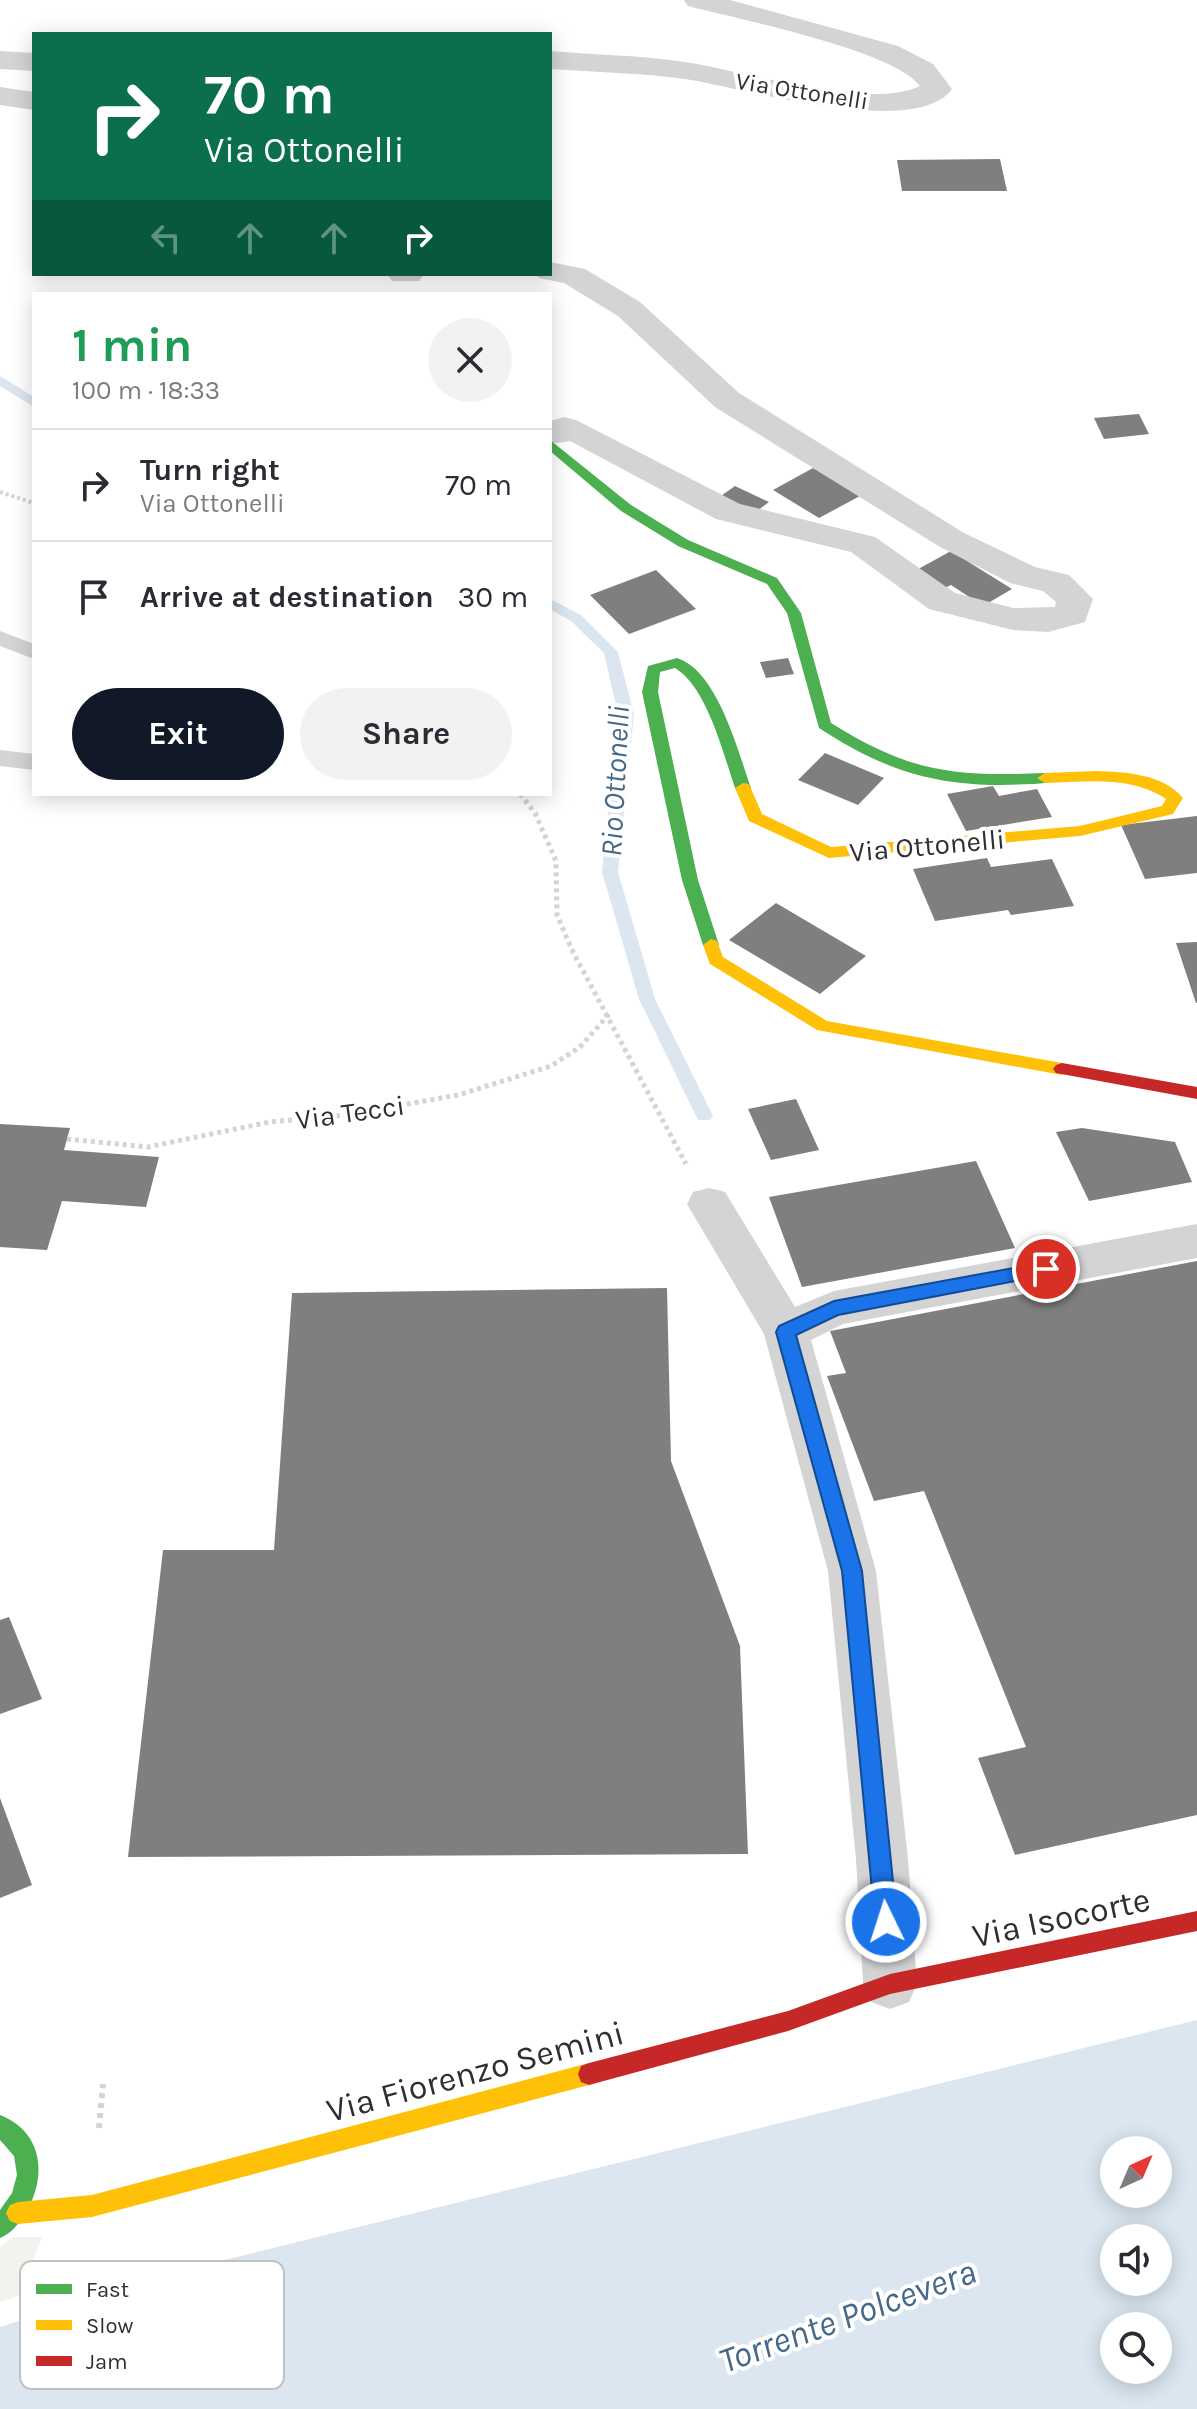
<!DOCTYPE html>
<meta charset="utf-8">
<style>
:root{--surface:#fff;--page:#f2f2f3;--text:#2b2b33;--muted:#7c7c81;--line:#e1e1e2;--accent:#111827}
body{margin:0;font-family:Karla,sans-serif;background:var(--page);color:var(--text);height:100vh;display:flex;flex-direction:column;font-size:30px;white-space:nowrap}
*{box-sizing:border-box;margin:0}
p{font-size:26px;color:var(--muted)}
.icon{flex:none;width:44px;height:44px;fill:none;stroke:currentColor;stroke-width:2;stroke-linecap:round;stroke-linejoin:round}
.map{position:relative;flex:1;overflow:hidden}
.details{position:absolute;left:32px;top:292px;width:520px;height:504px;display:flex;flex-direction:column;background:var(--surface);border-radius:0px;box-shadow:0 4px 20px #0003}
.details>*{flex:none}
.hud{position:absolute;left:32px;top:32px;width:520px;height:244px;border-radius:0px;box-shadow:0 4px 20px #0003;background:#0b6e4f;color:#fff;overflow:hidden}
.needle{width:52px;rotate:44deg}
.fabs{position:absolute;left:1100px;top:2136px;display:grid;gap:16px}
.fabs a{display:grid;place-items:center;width:72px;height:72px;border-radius:50%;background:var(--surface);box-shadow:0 4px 20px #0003;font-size:40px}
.pin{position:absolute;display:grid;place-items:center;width:68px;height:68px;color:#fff;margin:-34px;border:4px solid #fff;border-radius:50%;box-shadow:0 2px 8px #0007}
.me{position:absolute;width:88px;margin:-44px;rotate:356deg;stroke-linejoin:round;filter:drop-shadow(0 0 6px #0008)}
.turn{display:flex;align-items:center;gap:28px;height:168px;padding:0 40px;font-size:36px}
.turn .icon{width:104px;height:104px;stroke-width:2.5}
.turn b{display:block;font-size:56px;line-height:68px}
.lanes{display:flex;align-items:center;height:76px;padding:0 40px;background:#0003;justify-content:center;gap:40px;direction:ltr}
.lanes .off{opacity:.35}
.round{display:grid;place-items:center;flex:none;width:84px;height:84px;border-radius:42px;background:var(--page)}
.headline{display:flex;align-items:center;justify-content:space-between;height:136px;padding:0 40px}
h1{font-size:48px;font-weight:700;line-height:60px;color:#1e9e55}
.button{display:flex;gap:16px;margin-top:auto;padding:16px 40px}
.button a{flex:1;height:92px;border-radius:48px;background:var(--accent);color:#fff;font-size:32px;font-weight:700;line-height:92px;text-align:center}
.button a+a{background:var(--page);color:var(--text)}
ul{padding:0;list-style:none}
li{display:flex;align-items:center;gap:24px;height:112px;padding:0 40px;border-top:2px solid var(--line)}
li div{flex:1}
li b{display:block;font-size:30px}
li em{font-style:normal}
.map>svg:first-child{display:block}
</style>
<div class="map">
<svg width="1197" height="2409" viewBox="0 0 1197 2409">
<rect width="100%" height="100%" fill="#fff"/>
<path fill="#f0f4ed" d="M13,2237H42L19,2296L0,2302V2247Z"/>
<path fill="#dbe6f0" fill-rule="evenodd" d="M1197,2020V2409H0V2327L152,2278ZM1114,2150H1158V2194H1114ZM1114,2238H1158V2282H1114ZM1114,2326H1158V2370H1114Z"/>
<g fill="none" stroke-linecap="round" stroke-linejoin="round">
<path fill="#dbe6f0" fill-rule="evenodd" d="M0,376L34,397V407L0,386Z
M550,599L581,615L618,652L634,714L618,872L655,999L713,1116L710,1120H698L639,999L602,872L618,714L604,653L571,621L550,609Z"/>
</g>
<path fill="#7f7f7f" d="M1000,159L1007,191H902L897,160Z
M1139,414L1149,434L1104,439L1094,418Z
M813,468L860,496L819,518L773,490Z
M735,486L769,502L753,514L718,498Z
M951,551L1012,589L983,606L951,585L939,591L911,573Z
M656,570L696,609L629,634L590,595Z
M788,658L794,674L766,678L760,662Z
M825,753L884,778L858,805L798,780Z
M993,786L999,796L1037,789L1052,817L966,831L947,794Z
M1197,816V873L1145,879L1121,825Z
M987,858L991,867L1052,859L1074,906L1011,915L1008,910L935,921L913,869Z
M776,903L866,956L820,994L729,940Z
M1197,942V1003H1196L1176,943Z
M796,1099L819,1150L771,1160L748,1109Z
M0,1124L70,1128L64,1150L159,1157L146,1207L62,1201L47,1250L0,1247Z
M1082,1128L1175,1142L1192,1182L1089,1201L1056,1132Z
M976,1161L1015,1248L802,1287L769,1197Z
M1197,1261V1815L1015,1855L978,1758L1026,1747L924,1491L874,1501L827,1376L846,1373L830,1331Z
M667,1288L671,1461L740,1646L748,1854L128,1857L163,1550H274L292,1293Z
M9,1617L42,1699L0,1714V1620Z
M0,1798L32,1885L0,1898Z"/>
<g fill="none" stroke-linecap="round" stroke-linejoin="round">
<path stroke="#d4d4d4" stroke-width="4" stroke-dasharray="3 3" stroke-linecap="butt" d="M0,492L34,503"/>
<path stroke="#d4d4d4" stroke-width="5" stroke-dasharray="4 4" stroke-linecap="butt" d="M520,794L535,813L556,861L557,915L573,952L686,1164
M67,1139L148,1147L270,1122L346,1115L458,1095L551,1066L580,1047L609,1014"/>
<path stroke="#d4d4d4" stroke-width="6" stroke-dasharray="5 5" stroke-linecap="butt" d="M99,2128L103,2084"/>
<path fill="#d4d4d4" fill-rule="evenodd" d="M0,631L34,644V659L0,646Z
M0,750L34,754V770L0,766Z"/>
<path fill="#d4d4d4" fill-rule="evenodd" d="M684,0H730L898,46L933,64L952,89C916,140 740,87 685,79C641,73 595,72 550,69V51C595,55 641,55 685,62C745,71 867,111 920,86C894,50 737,19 688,6Z
M0,51L34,53V71L0,69Z
M0,87L34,92V110L0,105Z
M550,262L585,269L640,302L739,393L964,533L1035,567L1069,575L1093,599L1085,622L1048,632L1013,630L929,609L851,552L716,519L570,441L550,444V421L564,417L576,420L740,504L875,537L955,593L1013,608L1055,607L1056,602L1043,591L1010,583L940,547L715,407L618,316L564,283L539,278L536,274H550Z
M387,274H424L419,281H392Z
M709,1188L725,1192L795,1307L834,1291L1197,1224V1258L843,1324L811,1340L876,1571L908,1859L917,1984L909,2002L890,2009L871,2002L863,1984L856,1859L828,1571L764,1334L687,1204L693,1192Z"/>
<path fill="#4caf50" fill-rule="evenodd" d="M550,440L631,505L688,540L777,578L801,613L831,723C909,772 954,777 1045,773L1051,774L1053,778L1051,782C1035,785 1017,784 1001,785C928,785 879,767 819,728L787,613L767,584L678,546L621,511L550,451Z
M677,658C718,671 738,752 751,788L743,793L735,788C723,753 707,687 675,668L660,672L658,692L698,880L719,945L711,951L703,945L682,880L642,692L648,666Z
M0,2115C46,2133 47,2181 23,2217C17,2226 10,2234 0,2238V2210L12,2193L17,2175L14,2156L0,2140Z"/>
<path fill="#ffc107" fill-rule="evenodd" d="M1097,771C1126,772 1163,774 1183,798L1173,814L1080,836L829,858L749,821L735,788L743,783L749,784L762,814L831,847L1080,826L1162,806L1166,799C1130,775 1086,782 1045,783L1037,778L1045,773Z
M711,939L717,941L723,957L827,1021L1062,1063L1071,1069L1062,1075L817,1030L710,964L703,945Z
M589,2063L597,2066L600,2074L597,2082L589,2085L92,2217L18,2224L10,2221L6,2213L10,2205L18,2202L92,2195Z"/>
<path fill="#c62828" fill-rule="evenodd" d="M1062,1063L1197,1087V1099L1056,1073L1053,1069L1056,1065Z
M1197,1911V1931L890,1994L788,2031L589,2085L581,2082L578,2074L581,2066L589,2063L788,2011L890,1974Z"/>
</g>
<path fill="#1a73e8" stroke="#114b97" stroke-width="2" d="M1046,1262L1055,1269L1052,1274L838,1315L796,1335L862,1571L897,1922L894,1929L886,1932L878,1929L875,1922L842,1571L776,1332L779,1326L834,1301Z"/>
<g text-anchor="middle" stroke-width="8" stroke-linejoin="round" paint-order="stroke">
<g font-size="24" fill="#2f2f2f" stroke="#fff">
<text transform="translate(802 91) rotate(9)" y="8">Via Ottonelli</text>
</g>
<g font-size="28" fill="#2f2f2f" stroke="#fff">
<text transform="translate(927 845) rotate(-5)" y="10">Via Ottonelli</text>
<text transform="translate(350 1112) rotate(-8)" y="10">Via Tecci</text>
</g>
<g font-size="30" font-style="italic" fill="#456a89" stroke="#fff">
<text transform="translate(615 781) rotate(-87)" y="10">Rio Ottonelli</text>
</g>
<g font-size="34" fill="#2f2f2f" stroke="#fff">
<text transform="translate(1061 1917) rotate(-12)" y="12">Via Isocorte</text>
<text transform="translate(475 2071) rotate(-15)" y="12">Via Fiorenzo Semini</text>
</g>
<g font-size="36" font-style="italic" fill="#456a89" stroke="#fff">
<text transform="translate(847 2315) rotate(-20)" y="13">Torrente Polcevera</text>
</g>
</g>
<rect x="20" y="2261" width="264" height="128" rx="12" fill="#fff" stroke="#c1c1c1" stroke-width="2"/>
<rect x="36" y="2284" width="36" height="10" fill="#4caf50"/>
<rect x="36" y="2320" width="36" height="10" fill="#ffc107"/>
<rect x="36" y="2356" width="36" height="10" fill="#c62828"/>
<g font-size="22" fill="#2f2f2f">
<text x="86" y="2297">Fast</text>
<text x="86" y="2333">Slow</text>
<text x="86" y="2369">Jam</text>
</g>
</svg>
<div class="fabs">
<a><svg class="needle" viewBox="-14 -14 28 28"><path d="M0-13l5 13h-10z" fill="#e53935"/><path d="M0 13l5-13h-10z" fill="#7c7c81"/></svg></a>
<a><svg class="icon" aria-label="sound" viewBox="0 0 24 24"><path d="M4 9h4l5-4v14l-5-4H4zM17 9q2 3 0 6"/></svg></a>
<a><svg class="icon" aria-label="search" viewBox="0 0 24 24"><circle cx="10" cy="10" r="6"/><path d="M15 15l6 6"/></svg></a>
</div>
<div class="pin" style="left:1046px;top:1269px;background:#d93025"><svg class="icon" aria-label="arrive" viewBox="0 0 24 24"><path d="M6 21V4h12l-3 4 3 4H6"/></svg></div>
<svg class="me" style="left:886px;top:1922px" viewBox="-20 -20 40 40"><circle r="17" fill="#1a73e8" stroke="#fff" stroke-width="3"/><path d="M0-11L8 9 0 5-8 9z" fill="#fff"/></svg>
<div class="hud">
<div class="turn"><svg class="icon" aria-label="right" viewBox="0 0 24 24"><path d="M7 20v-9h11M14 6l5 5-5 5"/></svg><div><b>70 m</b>Via Ottonelli</div></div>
<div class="lanes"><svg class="icon off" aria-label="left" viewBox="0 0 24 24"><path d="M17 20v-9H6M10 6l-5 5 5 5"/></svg><svg class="icon off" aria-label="ahead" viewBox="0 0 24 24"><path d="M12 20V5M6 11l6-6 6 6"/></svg><svg class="icon off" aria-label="ahead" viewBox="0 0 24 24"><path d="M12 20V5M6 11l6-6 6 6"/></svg><svg class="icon" aria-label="right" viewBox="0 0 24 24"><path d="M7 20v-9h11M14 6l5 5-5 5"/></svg></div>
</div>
<section class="details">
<div class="headline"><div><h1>1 min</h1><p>100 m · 18:33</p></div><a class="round"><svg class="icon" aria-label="close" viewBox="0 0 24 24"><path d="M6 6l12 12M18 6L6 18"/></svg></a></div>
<ul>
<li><svg class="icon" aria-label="right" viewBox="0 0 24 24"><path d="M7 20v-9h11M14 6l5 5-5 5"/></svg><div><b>Turn right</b><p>Via Ottonelli</p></div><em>70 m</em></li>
<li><svg class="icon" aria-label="arrive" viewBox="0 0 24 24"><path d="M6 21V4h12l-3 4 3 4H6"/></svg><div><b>Arrive at destination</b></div><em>30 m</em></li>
</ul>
<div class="button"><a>Exit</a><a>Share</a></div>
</section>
</div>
